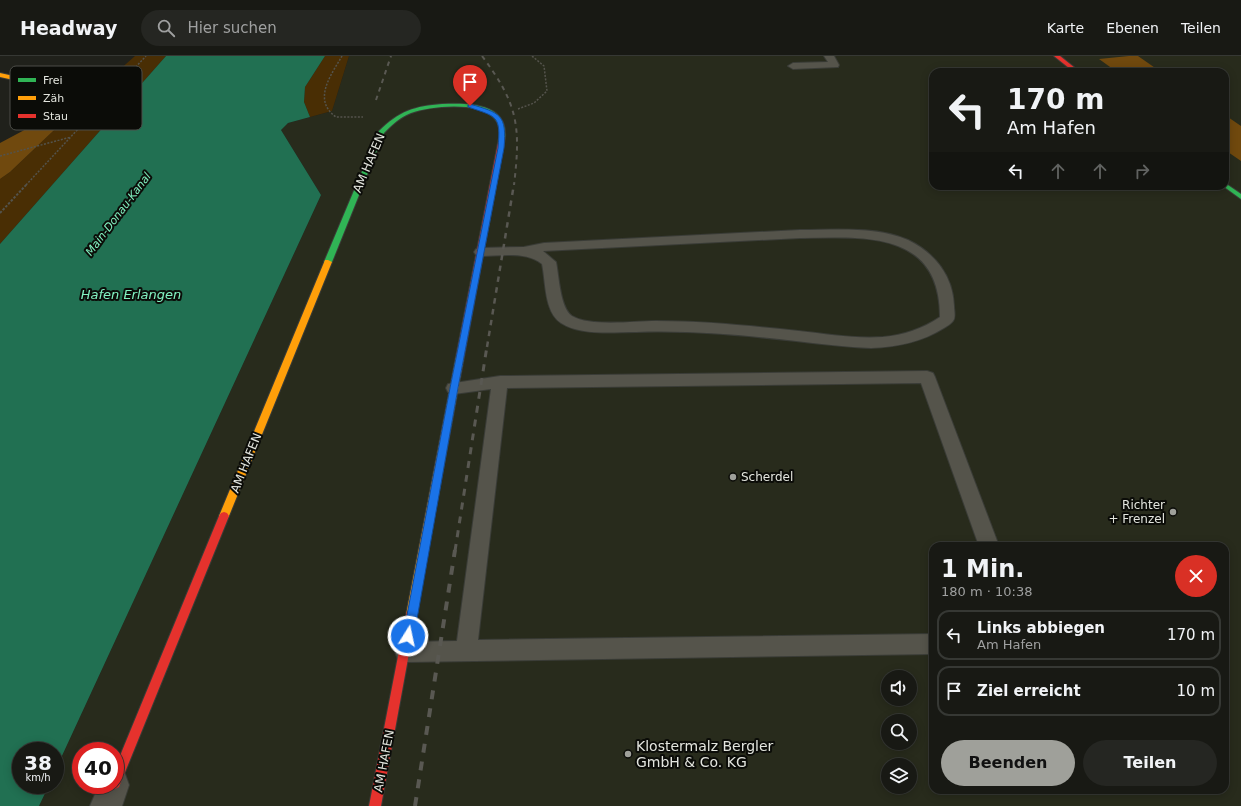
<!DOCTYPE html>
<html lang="de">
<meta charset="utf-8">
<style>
:root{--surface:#181914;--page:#252622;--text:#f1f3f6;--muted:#9fa0a0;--line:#363834;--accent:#9fa09a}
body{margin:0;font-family:"DejaVu Sans",sans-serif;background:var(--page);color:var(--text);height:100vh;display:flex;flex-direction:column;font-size:15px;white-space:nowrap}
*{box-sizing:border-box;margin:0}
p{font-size:13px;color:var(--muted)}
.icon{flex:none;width:22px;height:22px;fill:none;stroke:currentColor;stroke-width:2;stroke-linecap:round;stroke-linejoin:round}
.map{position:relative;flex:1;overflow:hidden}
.drawer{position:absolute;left:929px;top:486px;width:300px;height:252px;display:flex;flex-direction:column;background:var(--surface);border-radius:12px;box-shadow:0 2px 10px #0003,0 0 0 1px var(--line)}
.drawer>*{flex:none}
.hud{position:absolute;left:929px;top:12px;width:300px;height:122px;border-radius:12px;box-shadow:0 2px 10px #0003,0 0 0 1px var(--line);background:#181914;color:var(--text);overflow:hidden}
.controls{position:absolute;left:881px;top:614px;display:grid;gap:8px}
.controls a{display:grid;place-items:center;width:36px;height:36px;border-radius:50%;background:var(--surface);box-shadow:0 2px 10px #0003,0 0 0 1px var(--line);font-size:20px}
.speed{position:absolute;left:12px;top:686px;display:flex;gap:8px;font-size:20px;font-weight:700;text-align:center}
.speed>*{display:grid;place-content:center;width:52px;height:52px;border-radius:50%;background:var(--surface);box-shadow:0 2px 10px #0003,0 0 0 1px var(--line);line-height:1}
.speed small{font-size:10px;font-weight:400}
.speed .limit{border:6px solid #d22;background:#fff;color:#111}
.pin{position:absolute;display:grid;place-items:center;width:34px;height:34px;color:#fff;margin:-41px -17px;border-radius:50% 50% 50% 0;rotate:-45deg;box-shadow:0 0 4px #0007}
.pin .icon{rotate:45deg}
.me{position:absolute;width:44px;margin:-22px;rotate:10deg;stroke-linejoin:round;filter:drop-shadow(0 0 3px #0008)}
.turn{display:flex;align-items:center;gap:14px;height:84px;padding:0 12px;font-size:18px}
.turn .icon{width:52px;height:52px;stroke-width:2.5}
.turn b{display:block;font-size:28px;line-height:34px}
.lanes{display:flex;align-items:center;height:38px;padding:0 12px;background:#0003;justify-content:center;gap:20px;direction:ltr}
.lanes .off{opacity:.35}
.round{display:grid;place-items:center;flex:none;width:42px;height:42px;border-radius:21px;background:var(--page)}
.overview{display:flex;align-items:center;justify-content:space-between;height:68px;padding:0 12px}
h1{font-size:24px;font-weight:800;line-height:30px}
.primary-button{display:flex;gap:8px;margin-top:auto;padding:8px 12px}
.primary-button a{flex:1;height:46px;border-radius:24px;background:var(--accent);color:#111;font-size:16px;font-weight:800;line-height:46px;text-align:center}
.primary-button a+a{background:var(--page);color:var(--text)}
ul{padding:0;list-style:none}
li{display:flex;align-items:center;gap:12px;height:50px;margin:0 8px 6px;padding:0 4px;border:2px solid var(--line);border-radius:12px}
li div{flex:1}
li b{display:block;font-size:15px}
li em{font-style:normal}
header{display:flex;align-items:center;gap:24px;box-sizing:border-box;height:56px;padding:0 20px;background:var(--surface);border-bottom:1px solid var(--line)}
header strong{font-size:19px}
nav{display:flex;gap:22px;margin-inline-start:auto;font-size:14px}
.search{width:280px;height:36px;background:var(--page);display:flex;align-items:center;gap:10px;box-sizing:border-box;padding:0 14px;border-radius:22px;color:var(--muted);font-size:15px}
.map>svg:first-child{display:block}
</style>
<header>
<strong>Headway</strong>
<div class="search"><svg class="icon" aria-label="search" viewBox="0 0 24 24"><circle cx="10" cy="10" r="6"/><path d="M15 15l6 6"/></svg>Hier suchen</div>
<nav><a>Karte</a><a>Ebenen</a><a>Teilen</a></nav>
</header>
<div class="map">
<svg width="1241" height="750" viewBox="0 0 1241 750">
<rect width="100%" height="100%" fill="#20211b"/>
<path fill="#282b1c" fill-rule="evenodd" d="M349,0H1241V750H39L49,729H55V715L321,139L281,74L288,67L332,55ZM933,16H1225V130H933ZM933,490H1225V734H933ZM888,621H910V643H888ZM888,665H910V687H888ZM81,695H115V729H81ZM888,709H910V731H888Z"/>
<path fill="#492e04" d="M135,0H166L0,188V123L10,116L92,38Z
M325,0H349L332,55L310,61L304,46L305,31Z"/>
<path fill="#70490e" d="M1129,0H1138L1161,16H1117L1099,3Z
M92,38L10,116L0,123V87Z
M1225,59L1241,70V105L1225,94Z"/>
<path fill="#217052" d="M166,0H325L305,31L304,46L310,61L288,67L281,74L321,139L55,715V695H21V729H49L39,750H0V188Z"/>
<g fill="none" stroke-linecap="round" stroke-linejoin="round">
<g stroke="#3a3c37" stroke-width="2">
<path id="lane" d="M824,0H834L839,9L838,11L793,13L788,10L793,7L828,6Z
M800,174C835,174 876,170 908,184C935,197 953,220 954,250C954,255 956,261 953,265C951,268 947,270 944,272C922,286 897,291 871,292C846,291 821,288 796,285C743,279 689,274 636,276C613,276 581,280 561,267C544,256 546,226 542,208C526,195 501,200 481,200L476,199L474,196L476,193L481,192L524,191L544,187ZM800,182C864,181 940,174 940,261C922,273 904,279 883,281C855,283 827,278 799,275C751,270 704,265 656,265C635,265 590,271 572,260C560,252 559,220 556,206L543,195Z
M927,315L933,317L935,321L999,490H979L921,327L507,332L478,584L933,578V598L406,606L398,603L395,596L398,589L406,586L457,585L491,333L454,338L448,336L446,332L448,328L500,320Z"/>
</g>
<g stroke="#3a3c37" stroke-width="2">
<path id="street" d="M115,714L125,718L129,729L122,750H90L99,729H115Z"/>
</g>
<g stroke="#3a3c37" stroke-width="2">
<path id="fast" d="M442,48C467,47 508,46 505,82L502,84L499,82C500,75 499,67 494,62C479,45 430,50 411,57C400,61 392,69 384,77L332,206L328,208H325L324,206L379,75C399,55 415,50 442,48Z
M1225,127L1241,138V143L1223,130H1225Z"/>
</g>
<g stroke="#3a3c37" stroke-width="2">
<path id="slow" d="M0,17L50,28L74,24L77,26L50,32L0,21Z
M325,204H328L332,206L229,460L227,463L224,464L221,463L219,460Z
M460,298L464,301L416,559L415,563L411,564L407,563L406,559L456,301Z"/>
</g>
<g stroke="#3a3c37" stroke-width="2">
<path id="jam" d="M1054,0H1060L1080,16H1074Z
M502,80L505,82L464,301L460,304L456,301L499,82Z
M224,456L227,457L229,460L119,731L115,733L111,731L110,729H115V712L219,460L221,457Z
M411,554L415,555L416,559L381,750H369L406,559L407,555Z"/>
</g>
<path stroke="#54534c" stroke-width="1.5" stroke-dasharray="2 1.5" stroke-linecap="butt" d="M342,0C331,19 312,44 336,61H363
M96,31L114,34
M518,53L534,47L547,35L544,10L532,0
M0,100L71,81
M26,129L146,0"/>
<path stroke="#54534c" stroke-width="2" stroke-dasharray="2.5 1.5" stroke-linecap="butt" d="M0,157L27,128"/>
<use href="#lane" fill="#55544b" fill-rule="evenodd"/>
<use href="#street" fill="#55544b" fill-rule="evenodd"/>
<use href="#fast" fill="#30b455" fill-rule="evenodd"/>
<use href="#slow" fill="#ff9f0a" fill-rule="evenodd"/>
<use href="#jam" fill="#e5322d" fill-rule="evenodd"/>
<path stroke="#595852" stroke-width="2" stroke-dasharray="4.5 4.5" stroke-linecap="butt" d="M482,0C518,48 521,70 514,129
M376,44L391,0"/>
<path stroke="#595852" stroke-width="2.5" stroke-dasharray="5.5 5.5" stroke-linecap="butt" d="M487,291L514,128"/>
<path stroke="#595852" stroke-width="3" stroke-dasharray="7 7" stroke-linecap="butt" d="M455,495L487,290"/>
<path stroke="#595852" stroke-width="4" stroke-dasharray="9 9" stroke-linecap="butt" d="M415,750L455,494"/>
</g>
<path fill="#1a73e8" stroke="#114b97" d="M470,48C500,57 507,58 504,92L458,332L414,580L412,584L408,585L404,584L403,580L450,332L498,92C501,59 497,61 468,51V49Z"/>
<g fill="#9fa09a" stroke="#0b0c08" stroke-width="1.5">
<circle cx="733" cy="421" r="4"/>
<circle cx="1173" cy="456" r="4"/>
<circle cx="628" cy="698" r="4"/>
</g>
<g text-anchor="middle" stroke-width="4" stroke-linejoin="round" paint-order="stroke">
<g font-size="11" font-style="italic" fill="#82f3c2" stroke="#0b0c08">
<text transform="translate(118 158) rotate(-53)" y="4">Main-Donau-Kanal</text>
</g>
<g font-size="12" fill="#e3e5de" stroke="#0b0c08">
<text transform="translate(369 107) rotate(-67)" y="4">AM HAFEN</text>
<text transform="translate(246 407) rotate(-68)" y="4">AM HAFEN</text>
<text transform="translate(384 705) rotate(-79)" y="4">AM HAFEN</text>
</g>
<g font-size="12" fill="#e3e5de" stroke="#0b0c08" text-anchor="start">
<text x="741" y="425">Scherdel</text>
<text x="1165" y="453" text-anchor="end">Richter<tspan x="1165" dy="14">+ Frenzel</tspan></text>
</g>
<g font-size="13" font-style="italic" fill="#82f3c2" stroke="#0b0c08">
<text x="131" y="243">Hafen Erlangen</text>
</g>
<g font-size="14" fill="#e3e5de" stroke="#0b0c08" text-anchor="start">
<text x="636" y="695">Klostermalz Bergler<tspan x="636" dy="16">GmbH &amp; Co. KG</tspan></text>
</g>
</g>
<rect x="10" y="10" width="132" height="64" rx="6" fill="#0b0c08" stroke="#4c4d48" stroke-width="1"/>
<rect x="18" y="22" width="18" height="4" fill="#30b455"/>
<rect x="18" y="40" width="18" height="4" fill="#ff9f0a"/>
<rect x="18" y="58" width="18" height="4" fill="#e5322d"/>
<g font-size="11" fill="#e3e5de">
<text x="43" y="28">Frei</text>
<text x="43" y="46">Zäh</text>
<text x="43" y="64">Stau</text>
</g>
</svg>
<div class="controls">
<a><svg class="icon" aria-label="sound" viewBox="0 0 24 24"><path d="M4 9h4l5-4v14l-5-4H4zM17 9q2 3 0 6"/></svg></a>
<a><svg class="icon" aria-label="search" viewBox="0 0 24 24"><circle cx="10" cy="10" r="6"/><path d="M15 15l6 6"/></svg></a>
<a><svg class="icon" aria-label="layers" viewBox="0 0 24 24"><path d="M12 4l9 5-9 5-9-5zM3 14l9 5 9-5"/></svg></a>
</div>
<div class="speed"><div>38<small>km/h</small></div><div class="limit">40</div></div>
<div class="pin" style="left:470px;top:50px;background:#d93025"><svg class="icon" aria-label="arrive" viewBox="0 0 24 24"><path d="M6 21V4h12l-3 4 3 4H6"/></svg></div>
<svg class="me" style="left:408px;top:580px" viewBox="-20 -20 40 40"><circle r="17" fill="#1a73e8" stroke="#fff" stroke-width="3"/><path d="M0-11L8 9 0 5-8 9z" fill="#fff"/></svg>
<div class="hud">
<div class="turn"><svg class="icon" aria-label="left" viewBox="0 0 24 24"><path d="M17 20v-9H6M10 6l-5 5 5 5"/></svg><div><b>170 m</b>Am Hafen</div></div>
<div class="lanes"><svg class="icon" aria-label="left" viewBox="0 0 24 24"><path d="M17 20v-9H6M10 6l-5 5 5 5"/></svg><svg class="icon off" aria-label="ahead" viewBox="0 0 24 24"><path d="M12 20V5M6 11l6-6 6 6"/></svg><svg class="icon off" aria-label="ahead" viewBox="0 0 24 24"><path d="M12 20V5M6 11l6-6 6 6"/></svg><svg class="icon off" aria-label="right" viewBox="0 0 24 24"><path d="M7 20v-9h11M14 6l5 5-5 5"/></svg></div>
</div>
<section class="drawer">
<div class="overview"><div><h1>1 Min.</h1><p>180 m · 10:38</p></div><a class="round" style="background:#d93025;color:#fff"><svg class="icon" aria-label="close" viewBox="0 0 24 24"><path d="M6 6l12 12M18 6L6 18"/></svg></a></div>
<ul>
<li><svg class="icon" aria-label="left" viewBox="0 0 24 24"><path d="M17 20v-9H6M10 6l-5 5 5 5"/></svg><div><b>Links abbiegen</b><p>Am Hafen</p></div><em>170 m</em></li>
<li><svg class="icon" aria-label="arrive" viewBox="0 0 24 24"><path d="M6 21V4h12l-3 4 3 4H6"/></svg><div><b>Ziel erreicht</b></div><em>10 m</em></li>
</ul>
<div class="primary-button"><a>Beenden</a><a>Teilen</a></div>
</section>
</div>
